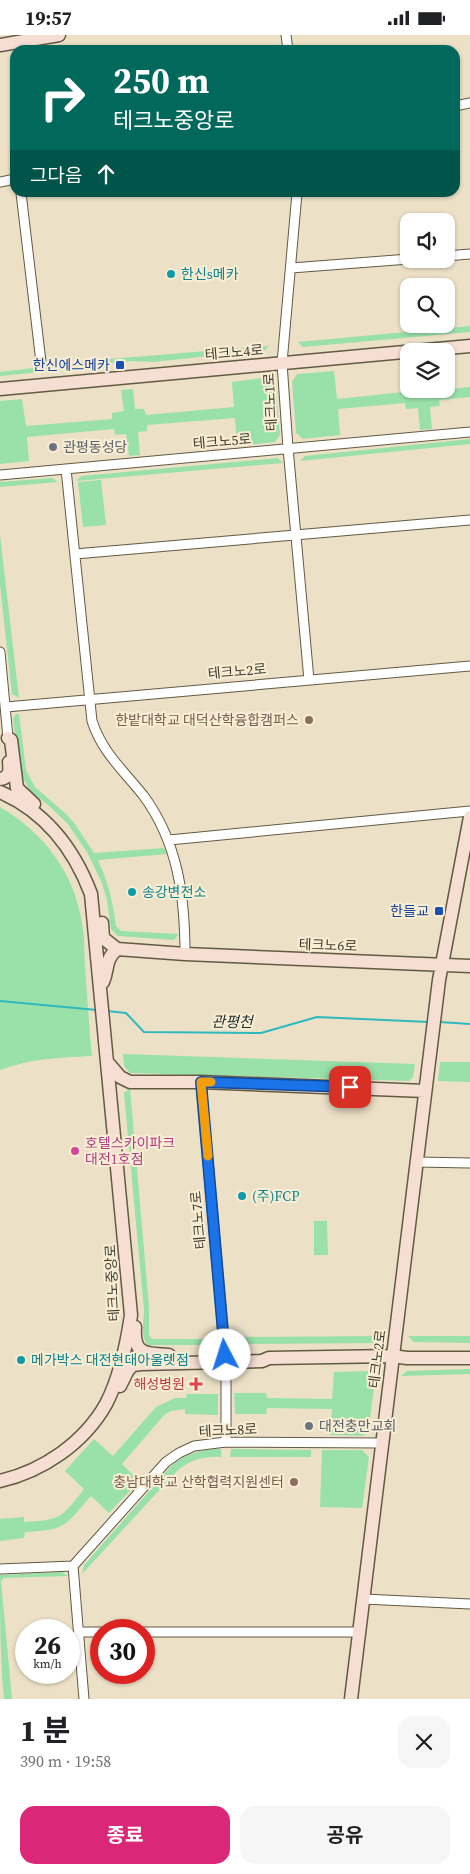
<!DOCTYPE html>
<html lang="ko">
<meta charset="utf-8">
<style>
:root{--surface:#fff;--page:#f6f6f6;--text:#202124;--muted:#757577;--accent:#db2777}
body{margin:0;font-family:"Source Serif 4","Noto Sans KR",serif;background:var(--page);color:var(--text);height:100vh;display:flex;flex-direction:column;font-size:19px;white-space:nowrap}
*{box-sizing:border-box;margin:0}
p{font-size:16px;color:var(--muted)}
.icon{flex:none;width:28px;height:28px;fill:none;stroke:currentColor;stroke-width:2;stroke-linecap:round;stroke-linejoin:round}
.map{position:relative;height:1664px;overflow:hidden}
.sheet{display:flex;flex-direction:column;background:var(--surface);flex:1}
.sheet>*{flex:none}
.guide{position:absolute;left:10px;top:10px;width:450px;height:152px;border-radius:15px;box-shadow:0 1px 4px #0004;background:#00695c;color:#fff;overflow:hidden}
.fabs{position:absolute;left:400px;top:178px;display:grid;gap:10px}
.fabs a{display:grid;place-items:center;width:55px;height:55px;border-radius:10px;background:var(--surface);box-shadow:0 1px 4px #0004;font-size:25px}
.speed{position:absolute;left:15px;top:1584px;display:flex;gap:10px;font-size:25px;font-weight:700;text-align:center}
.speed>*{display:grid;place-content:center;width:65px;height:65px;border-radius:50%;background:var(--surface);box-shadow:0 1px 4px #0004;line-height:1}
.speed small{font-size:12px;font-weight:400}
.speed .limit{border:8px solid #d22;background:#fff;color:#111}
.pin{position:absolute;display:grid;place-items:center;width:42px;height:42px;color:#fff;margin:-21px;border-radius:10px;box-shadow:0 2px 8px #0006}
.me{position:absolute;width:55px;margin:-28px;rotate:355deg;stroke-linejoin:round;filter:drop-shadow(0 0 4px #0008)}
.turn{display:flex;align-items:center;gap:18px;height:105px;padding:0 20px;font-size:22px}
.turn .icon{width:65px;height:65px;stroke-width:2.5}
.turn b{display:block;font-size:35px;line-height:42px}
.then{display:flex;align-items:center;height:48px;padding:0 20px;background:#0003;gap:10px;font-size:19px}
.round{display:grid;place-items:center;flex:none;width:52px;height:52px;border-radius:15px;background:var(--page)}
.summary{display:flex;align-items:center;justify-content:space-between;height:85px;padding:0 20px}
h1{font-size:30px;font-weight:700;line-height:38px}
.button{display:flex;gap:10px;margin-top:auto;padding:10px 20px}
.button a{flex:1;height:58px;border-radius:15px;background:var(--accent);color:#fff;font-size:20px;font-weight:700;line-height:58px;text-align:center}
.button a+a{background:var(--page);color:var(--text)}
.status{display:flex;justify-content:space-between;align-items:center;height:35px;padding:0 25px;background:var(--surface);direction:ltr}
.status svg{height:14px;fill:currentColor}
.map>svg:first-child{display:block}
</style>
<div class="status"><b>19:57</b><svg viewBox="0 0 49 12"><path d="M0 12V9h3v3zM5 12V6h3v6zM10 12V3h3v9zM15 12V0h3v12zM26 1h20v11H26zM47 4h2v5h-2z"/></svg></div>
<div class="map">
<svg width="470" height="1664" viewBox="0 0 470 1664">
<rect width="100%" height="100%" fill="#ece1c7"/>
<path fill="#99e1a9" d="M470,291V297L303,312L298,307Z
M269,311L265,315L153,327L133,326L112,328L93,332L0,341V337L97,325Z
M334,336L337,364L403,357V352L409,351V354L437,355L470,352V362L439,365L440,371L430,372L432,394L420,395L418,373L406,374L405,368L338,374L340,400L303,404L296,398L292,347L297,339Z
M269,342L275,346L280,400L275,407L237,411L235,383L147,390V396L138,397L140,420L129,421L126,399L115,400L114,394L27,402L29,426L0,429V366L22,364L26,391L112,384V378L124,376L121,355L133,354L135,374H144L146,380L234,372L232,347Z
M470,404V409L300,426L305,421Z
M278,423L283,428L76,446L81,441Z
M52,443L58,447L0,452V447Z
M101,445L106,490L83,492L78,447Z
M0,500L19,663L12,659L0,550Z
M16,679H19L26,735L35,752L66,779L75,789L94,818L164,813L167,819L98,825C108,847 113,867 116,891L121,896L179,899L174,905L118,901L111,894L107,865L102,848L87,817L67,788L47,769L31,757L20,738L13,684Z
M0,772C44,798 74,837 82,888C85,902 84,916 85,930C87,960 89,990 92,1021C57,1023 34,1023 0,1035Z
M123,1019L415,1029L413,1042L409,1046L130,1038L124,1031Z
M440,1027H470V1047L438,1046Z
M130,1053L149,1272V1300L152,1304H219L213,1310H148C140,1303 144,1286 144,1275L124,1058Z
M314,1186H327L328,1220H314Z
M383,1301L377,1308L242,1309L236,1302Z
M408,1301H470V1308L414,1307Z
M470,1334V1339L401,1341L407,1336Z
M374,1336L375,1343L369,1392L367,1398L363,1401L330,1400L332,1374L267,1373L266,1379H235L234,1358H266L267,1363L332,1364L334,1337Z
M187,1359H218V1380L185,1379V1374L171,1376L165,1379L122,1429L139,1446L109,1478L91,1461C65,1491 66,1495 25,1497L24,1503L0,1506V1484L24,1482V1487C62,1485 61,1483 84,1454L65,1436L94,1404L113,1421L156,1372L175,1363H186Z
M221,1414V1422C204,1421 190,1425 177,1436L82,1539L84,1530L173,1429C188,1418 203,1414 221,1414Z
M231,1414L311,1415V1422H230Z
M322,1415H362L369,1422L362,1473L320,1472Z
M62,1537L68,1541L4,1543L1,1546L12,1664H4C0,1622 0,1581 0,1540Z"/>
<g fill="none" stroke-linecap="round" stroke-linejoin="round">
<path stroke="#2eb9bf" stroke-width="2" d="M0,966L97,975
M107,976L126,978L144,997L261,998L317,982L429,987
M439,987L470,989"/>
<g stroke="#635a43" stroke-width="11">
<path id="street" d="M286,0L288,15
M455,71L470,68
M0,147L15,144
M21,158L41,327
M297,158L282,328L288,413L309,645
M446,221L470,219
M291,233L409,224
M66,434L92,686C102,717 123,735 143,760C178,807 185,862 185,919
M0,440L470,397
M75,519L470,485
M0,617L8,703
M6,672L470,631
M169,805L470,776
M201,1047L225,1320
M417,1127L470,1128
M226,1407V1326
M0,1534L73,1531
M363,1564L470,1569
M79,1597H101
M144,1597H359
M84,1664L73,1531L166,1427L179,1418L194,1411L226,1407L382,1408"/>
</g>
<g stroke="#635a43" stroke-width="15">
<path id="secondary" d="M0,10L59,0
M0,354L470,311
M8,703L11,705L17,753L34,769
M0,744C10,743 10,735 9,727
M0,757C46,777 74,814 91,859L131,1280C127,1307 119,1344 106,1369C84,1408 43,1436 0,1446
M102,888L103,903L117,914
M117,914L185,919L470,931
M103,947C109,933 104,926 117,914
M108,1028L120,1042L130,1047H201L425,1056
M135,1292C133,1320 146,1319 169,1320
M120,1351L128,1335L133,1330L141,1329L262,1326L269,1323L392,1321L407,1323H470
M351,1664L439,945L470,782"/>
</g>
<use href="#street" stroke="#fff" stroke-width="9"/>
<use href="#secondary" stroke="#f6ded3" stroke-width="12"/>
</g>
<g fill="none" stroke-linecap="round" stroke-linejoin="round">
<g stroke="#114b97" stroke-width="12">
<path id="route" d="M225,1320L201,1047L350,1052"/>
</g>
<use href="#route" stroke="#1a73e8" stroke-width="9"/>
<path stroke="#f59e0b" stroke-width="9" d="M208,1121L201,1047H211"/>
</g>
<g fill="#0f9aa8" stroke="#f9eed4" stroke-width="2">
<circle cx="171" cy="239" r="5"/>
<circle cx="132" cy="857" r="5"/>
<circle cx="242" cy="1161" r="5"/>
<circle cx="21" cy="1325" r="5"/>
</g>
<g fill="#1a4fb4" stroke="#f9eed4" stroke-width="2">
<rect x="115" y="325" width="10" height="10" rx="2.5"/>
<rect x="434" y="871" width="10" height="10" rx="2.5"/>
</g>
<g fill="#6b7280" stroke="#f9eed4" stroke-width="2">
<circle cx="53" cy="412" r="5"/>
<circle cx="309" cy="1391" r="5"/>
</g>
<g fill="#8d6e63" stroke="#f9eed4" stroke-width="2">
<circle cx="309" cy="685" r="5"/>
<circle cx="294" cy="1447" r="5"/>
</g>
<circle fill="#d1479c" stroke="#f9eed4" stroke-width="2" cx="75" cy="1116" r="5"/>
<path fill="#e0444e" stroke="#f9eed4" stroke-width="2" d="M193.5 1341.5h5v5h5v5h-5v5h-5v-5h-5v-5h5z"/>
<g text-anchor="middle" stroke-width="4" stroke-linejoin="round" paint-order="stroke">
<g font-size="14" fill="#0d838f" stroke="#f9eed4" text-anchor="start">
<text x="181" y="244">한신s메카</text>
<text x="142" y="862">송강변전소</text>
<text x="252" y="1166">(주)FCP</text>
<text x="31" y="1330">메가박스 대전현대아울렛점</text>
</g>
<g font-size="14" fill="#413d32" stroke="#f9eed4">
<text transform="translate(234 317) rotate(-5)" y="5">테크노4로</text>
<text transform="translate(270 367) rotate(-93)" y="5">테크노1로</text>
<text transform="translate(222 406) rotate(-5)" y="5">테크노5로</text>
<text transform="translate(237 636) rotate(-5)" y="5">테크노2로</text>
<text transform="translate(328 910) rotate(2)" y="5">테크노6로</text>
<text transform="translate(198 1185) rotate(-95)" y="5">테크노7로</text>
<text transform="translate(112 1248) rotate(-93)" y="5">테크노중앙로</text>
<text transform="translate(377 1324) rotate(-83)" y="5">테크노2로</text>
<text transform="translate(228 1395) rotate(-3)" y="5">테크노8로</text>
</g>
<g font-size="14" fill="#164399" stroke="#f9eed4" text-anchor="end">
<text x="110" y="335">한신에스메카</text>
<text x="429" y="881">한들교</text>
</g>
<g font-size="14" fill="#5b616d" stroke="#f9eed4" text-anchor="start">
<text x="63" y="417">관평동성당</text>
<text x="319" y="1396">대전충만교회</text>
</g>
<g font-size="14" fill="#785e54" stroke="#f9eed4" text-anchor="end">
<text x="299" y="690">한밭대학교 대덕산학융합캠퍼스</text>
<text x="284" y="1452">충남대학교 산학협력지원센터</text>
</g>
<g font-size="14" fill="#b23c85" stroke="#f9eed4" text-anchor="start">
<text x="85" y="1113">호텔스카이파크<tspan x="85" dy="16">대전1호점</tspan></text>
</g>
<g font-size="14" fill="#be3a42" stroke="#f9eed4" text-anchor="end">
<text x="185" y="1354">해성병원</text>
</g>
<g font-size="15" font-style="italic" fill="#1a3031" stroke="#f9eed4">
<text transform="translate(232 987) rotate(1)" y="5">관평천</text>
</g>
</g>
</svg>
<div class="fabs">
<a><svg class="icon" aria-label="sound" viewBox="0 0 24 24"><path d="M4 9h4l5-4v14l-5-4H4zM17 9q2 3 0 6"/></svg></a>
<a><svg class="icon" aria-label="search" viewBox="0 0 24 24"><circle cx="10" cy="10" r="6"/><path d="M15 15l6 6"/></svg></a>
<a><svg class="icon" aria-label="layers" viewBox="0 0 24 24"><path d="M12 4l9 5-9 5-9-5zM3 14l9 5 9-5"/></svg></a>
</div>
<div class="speed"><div>26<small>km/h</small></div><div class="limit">30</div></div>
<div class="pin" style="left:350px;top:1052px;background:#d93025"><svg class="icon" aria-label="arrive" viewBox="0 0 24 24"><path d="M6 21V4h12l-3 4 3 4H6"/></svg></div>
<svg class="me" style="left:225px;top:1320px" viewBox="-20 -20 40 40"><circle r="19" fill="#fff"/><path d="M0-13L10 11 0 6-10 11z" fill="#1a73e8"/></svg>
<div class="guide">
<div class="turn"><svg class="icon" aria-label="right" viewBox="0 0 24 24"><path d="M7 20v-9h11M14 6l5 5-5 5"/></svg><div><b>250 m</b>테크노중앙로</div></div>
<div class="then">그다음<svg class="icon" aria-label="ahead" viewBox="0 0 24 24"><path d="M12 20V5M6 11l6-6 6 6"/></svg></div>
</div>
</div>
<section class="sheet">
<div class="summary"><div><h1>1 분</h1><p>390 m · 19:58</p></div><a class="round"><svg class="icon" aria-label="close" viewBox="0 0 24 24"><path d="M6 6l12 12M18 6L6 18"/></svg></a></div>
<div class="button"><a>종료</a><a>공유</a></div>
</section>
